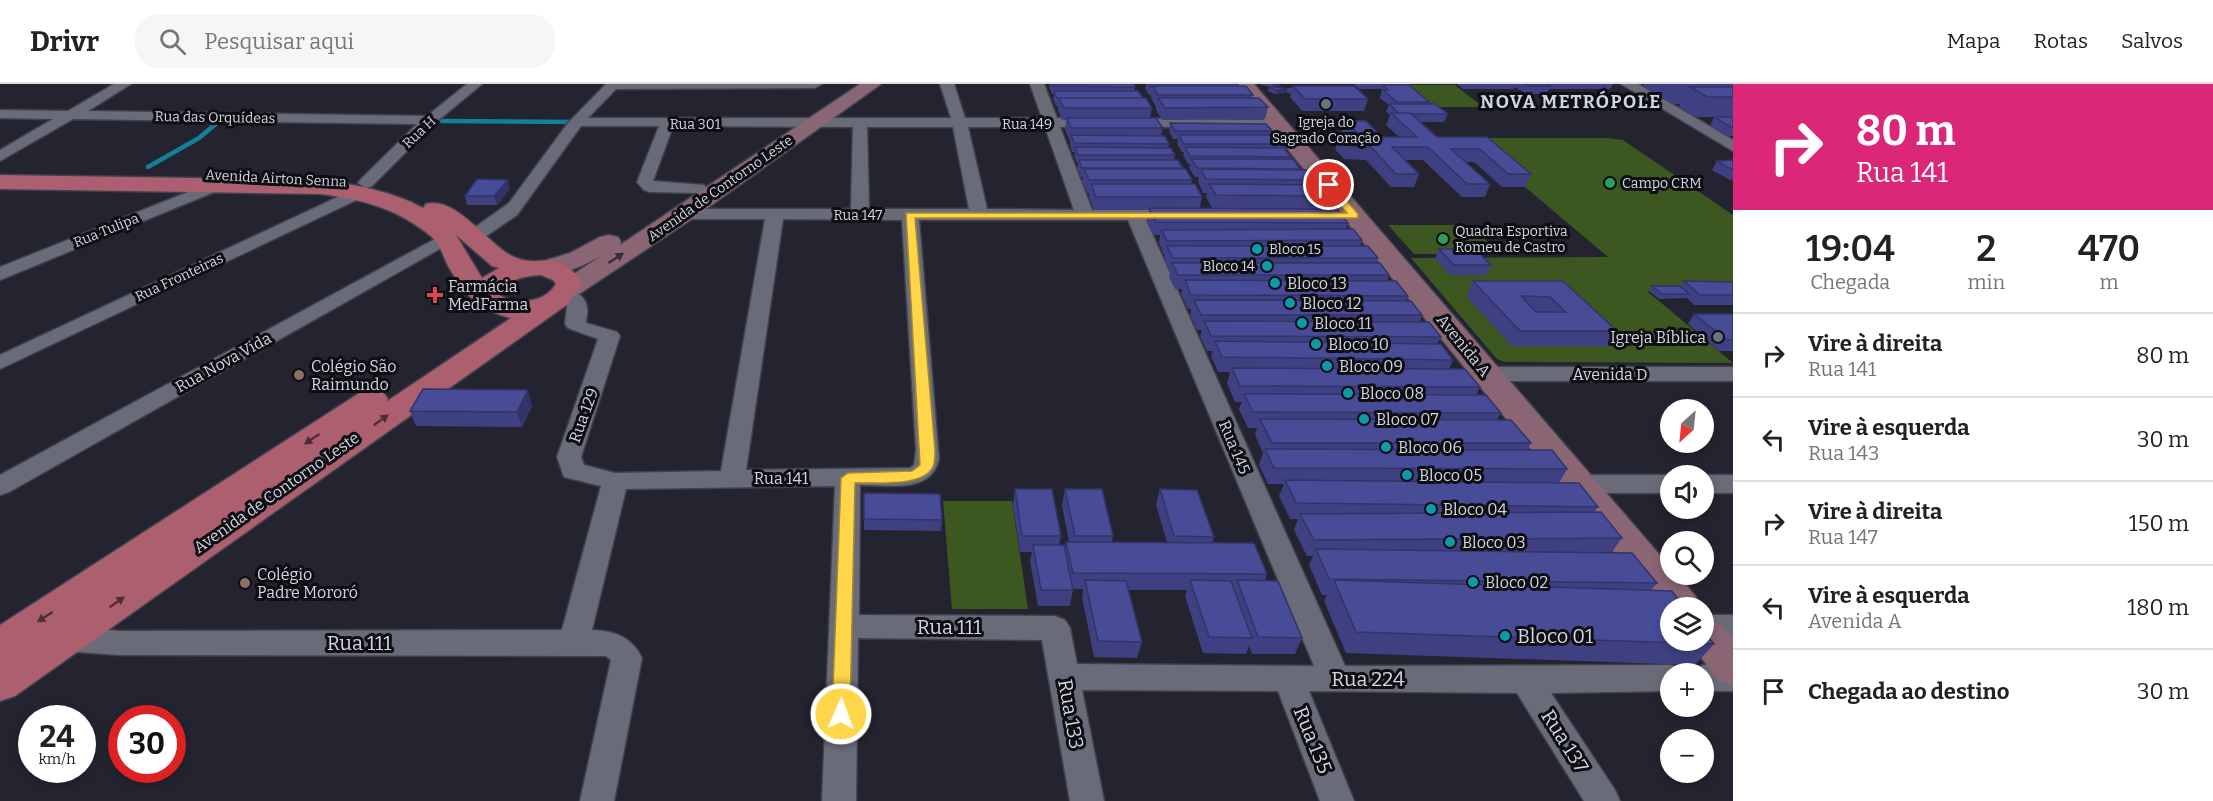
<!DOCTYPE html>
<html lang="pt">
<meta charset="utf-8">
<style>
:root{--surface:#fff;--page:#f6f6f6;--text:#222;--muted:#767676;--line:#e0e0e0}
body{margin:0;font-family:Bitter,serif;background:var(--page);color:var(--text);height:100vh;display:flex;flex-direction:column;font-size:22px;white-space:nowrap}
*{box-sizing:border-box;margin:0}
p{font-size:20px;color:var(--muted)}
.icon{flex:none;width:33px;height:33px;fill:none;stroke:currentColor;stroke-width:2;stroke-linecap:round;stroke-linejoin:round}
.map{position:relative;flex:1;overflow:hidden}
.panel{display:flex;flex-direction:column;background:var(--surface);width:480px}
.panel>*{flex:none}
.top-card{background:#db2777;color:#fff;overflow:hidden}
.needle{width:39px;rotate:207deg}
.fabs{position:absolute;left:1660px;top:315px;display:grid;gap:12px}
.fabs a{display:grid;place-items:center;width:54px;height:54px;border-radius:50%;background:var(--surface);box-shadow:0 3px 9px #0003;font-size:30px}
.speed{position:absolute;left:18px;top:621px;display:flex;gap:12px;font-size:30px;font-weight:700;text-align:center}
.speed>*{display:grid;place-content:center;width:78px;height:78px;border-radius:50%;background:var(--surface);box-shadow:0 3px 9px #0003;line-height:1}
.speed small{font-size:15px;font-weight:400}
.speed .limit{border:9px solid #d22;background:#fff;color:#111}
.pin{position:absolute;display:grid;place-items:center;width:51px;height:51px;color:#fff;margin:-26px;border:3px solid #fff;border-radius:50%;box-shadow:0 2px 6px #0007}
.me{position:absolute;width:66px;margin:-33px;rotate:2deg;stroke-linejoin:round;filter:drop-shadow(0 0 4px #0008)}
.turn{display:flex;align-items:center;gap:21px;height:126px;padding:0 24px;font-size:27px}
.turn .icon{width:78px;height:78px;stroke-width:2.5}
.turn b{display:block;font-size:42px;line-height:51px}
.eta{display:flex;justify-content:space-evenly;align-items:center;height:102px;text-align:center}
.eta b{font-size:36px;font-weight:600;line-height:42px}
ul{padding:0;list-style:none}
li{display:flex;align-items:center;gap:18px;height:84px;padding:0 24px;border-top:2px solid var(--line)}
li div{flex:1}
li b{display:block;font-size:22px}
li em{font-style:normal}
header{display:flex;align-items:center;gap:36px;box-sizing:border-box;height:84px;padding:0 30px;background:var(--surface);border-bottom:2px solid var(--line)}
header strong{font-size:28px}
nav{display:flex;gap:33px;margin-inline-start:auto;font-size:21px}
.search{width:420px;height:54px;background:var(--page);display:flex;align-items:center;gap:15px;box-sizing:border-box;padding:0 21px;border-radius:24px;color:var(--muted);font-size:22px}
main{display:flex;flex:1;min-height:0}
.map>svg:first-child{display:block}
</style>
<header>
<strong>Drivr</strong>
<div class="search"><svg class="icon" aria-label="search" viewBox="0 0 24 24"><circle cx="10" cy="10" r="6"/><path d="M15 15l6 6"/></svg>Pesquisar aqui</div>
<nav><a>Mapa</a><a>Rotas</a><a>Salvos</a></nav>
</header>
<main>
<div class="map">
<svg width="1733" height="717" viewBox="0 0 1733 717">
<rect width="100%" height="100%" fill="#232430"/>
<path fill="#3d5720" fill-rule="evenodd" d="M1408,1H1455L1483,23H1434Z
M1467,54H1606L1623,56L1733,131V207H1647L1733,279L1504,278L1497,275L1411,174L1608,173ZM1467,212H1555L1607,261L1512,262Z
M1388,141H1471L1499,170H1414Z
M943,417H1012L1028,525H952Z"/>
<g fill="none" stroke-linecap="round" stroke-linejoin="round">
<path stroke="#138099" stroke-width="4.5" d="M442,37L578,38
M148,83L199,54L218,38"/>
<g stroke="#40414b" stroke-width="3">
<path id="street" d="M114,0H131L88,27L427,32L467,0H482L435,39L372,102L366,104L358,99L360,96L417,40L73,35L0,77V66L53,35L0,34V26L68,27Z
M606,0H822L815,4L616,5L588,34H951L940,0H954L965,34H1042L1030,0H1044L1057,34L1282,36L1284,39L1277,43H1060L1092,126H1181L1187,127L1190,131L1187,135L1146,136L1345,582L1671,581L1682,585L1684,590H1671V607L1551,609L1615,706L1620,717H1584L1517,609L1309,607L1354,717H1320L1278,607L1082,606L1104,717H1070L1042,556L858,554L856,717H822L835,402L626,405L592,546C615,547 632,553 642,574L614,717H580L611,576L606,572L120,571L64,567L53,563L49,555L53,547L64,543L120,547L562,546L601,402L564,393L557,373L598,255L568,244L565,240L567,222L554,210L557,206C569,203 586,210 587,224C588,229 586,234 586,239L617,248L620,252L581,373L584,381L615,389L721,387L765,135H684L678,134L675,130L678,126L684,125H851L853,43L673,42L653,97L704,101L706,104L698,109L650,108L644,106L637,98L659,42H581L517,131L479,157H467L464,153L467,149L509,119L568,39ZM867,43H953L969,125H869ZM968,43H1045L1074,126L987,125ZM783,135L902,136L916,366L914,381L910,384L746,386ZM919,136H1128L1314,582L1077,580L1070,544L1065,536L1055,532L859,531L860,401C887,401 932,410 939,375Z
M1621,0H1638L1733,56V67Z
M213,98L219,100L221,103L219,106L0,196V183Z
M359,103L365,104L367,108L365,112L0,285V271Z
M446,149L452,150L455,154L452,158L9,408L0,411V391Z
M1487,283H1733V297H1487L1479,295L1476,290L1479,285Z
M1579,391H1671V409H1579L1570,406L1566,400L1570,394Z
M1704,391H1733V409H1704Z
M1704,531H1733V555H1704Z
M1704,581H1733V607H1704V590H1691L1693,585Z"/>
</g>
<g stroke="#40414b" stroke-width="3">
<path id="secondary" d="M860,0H881L692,135L576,212L567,214L558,212L554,206L558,200L603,171C585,181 557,195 537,189L533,184L537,179L570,169L600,153L609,151L618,153L621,158L620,161Z
M1235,0H1254L1671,484V490H1677L1696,513L1702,524H1671V536L1668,535Z
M1704,533L1718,538L1733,554V601L1718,596L1688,556H1704Z"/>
</g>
<g stroke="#40414b" stroke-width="3">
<path id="primary" d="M0,91L321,96C356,101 392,107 423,124L426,120C456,112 486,158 510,171C538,187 560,161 582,200L568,220L15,612L0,617V541L361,308L372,305L383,308L388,315L386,318L511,234C477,226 464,210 447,180C444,173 441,165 437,159C433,153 426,148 420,144C389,122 358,115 321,110L0,105ZM456,151L492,182L499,184L482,194ZM541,191L553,196L556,200C545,219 515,222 498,210C507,195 525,192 541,191Z"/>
</g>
<use href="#street" fill="#696b79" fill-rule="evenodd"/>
<use href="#secondary" fill="#8a6574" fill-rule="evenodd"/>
<use href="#primary" fill="#ac5f6f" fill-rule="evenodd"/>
</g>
<path fill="#3e4081" d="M1046,0H1134L1135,3L1134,7L1152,24L1150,34L1163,44L1161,51L1169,60L1168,64L1175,71L1174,76L1192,96L1191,100L1202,113L1200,124H1212L1206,113L1207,109H1203L1198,98L1199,93H1195L1189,84L1190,80H1188L1183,71L1184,68H1182L1177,60L1178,55H1173L1169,47L1170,39L1272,47L1271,51L1287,60L1285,65L1291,73L1290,75L1300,85V86L1315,96L1313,101L1326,112L1322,125L1348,139L1346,145L1362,156L1360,162L1378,174L1376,179L1389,191L1387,197L1408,212L1406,217L1422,231L1420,238L1441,253L1437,260L1453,276L1449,285L1480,303L1476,311L1501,329L1497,336L1531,359L1527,366L1567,385L1559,399L1598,423L1594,428L1622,454L1611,469L1657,499L1651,506L1714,560L1695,581L1346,569L1324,517L1327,511H1322L1309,481L1313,472H1307L1294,446L1298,435H1290L1279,412L1284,400H1268L1259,381L1263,369L1255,351L1257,344H1248L1239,325L1242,318H1235L1227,299L1230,288H1218L1211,272L1213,267H1207L1200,252L1202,246H1197L1190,231L1191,225H1188L1181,210L1182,205H1175L1169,193L1170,188L1164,176L1165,171H1164L1159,159L1160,151H1153L1147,138L1149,126H1094L1089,113V109H1087L1082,98L1083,93H1081L1077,84L1078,79H1077L1074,72L1075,68H1072L1070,60V57L1065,46L1066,36H1062L1058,26V22H1056L1053,15L1054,10H1052L1049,3L1050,0Z
M1146,0H1237L1239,2L1253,11L1252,14L1268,23L1265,35L1162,36L1156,26V23L1151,14V11H1149L1145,4Z
M1259,0H1280L1279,2L1271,3Z
M1354,0H1408L1407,1L1429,18V20L1448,30L1444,38H1421L1437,53H1487L1531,90L1525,103H1502L1474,78H1466L1490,100L1485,113H1462L1423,76H1405L1419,90L1414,103H1391L1366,76L1344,75L1335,65L1340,53H1345L1341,49L1345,36L1382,53H1399L1386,41L1390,31L1386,28L1389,21L1380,14L1382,5H1359Z
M1457,0H1613L1610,5H1549L1546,10H1526L1515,3L1514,5H1463Z
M1644,0H1733V52H1726L1710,42L1714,33H1726H1696L1679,23L1680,20H1672L1659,13L1662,8H1652L1643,2Z
M1293,2L1368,15L1364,27H1302L1290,13L1291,10L1286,8L1287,4L1293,3Z
M1269,3L1286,5L1285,9L1275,10L1268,7Z
M1733,76V96H1730L1712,86L1717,77Z
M510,105L497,121H467L465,112Z
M1439,165L1491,181L1486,191H1450L1435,175Z
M1473,197H1563L1617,247L1608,262H1512L1466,212Z
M1684,197L1733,198V221H1694L1687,214L1659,215L1649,207L1652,202L1680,203Z
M1694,230H1733V267H1719L1688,240Z
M532,322L522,343L416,342L410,327Z
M1015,405L1061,452L1059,461L1065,466L1066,458H1069L1062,421L1065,405L1113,452L1112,458H1167L1156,421L1160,405L1214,453L1212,459L1267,490L1265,497L1302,554L1295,570H1252L1249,562L1246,570L1203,569L1185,512L1187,506H1128L1142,558L1137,574L1094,573L1082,513L1083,505H1073L1070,522H1038L1030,477L1032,468H1020L1013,421Z
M864,409L942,436L941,447L864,446Z"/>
<path fill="#323469" d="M1272,0H1280L1279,2L1271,3Z
M1286,5L1285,9L1275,10L1276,6Z
M508,96L510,105L497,121L494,112Z
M528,306L532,322L522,343L517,328Z"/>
<path fill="#484b96" stroke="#323469" stroke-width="1.5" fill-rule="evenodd" d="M1052,0H1134L1135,3L1053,2Z
M1149,0H1237L1239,2H1153L1154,3H1151Z
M1526,0H1547L1550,2H1529Z
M1383,1H1409L1429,18H1397L1383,6H1388Z
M1153,2H1246L1253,11H1158Z
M1293,2H1354L1368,15H1305Z
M1269,3H1277L1286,5L1276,6Z
M1690,3H1733V13H1708Z
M1054,7H1138L1143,14H1057Z
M1059,14H1146L1152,24H1064Z
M1158,14H1259L1268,23L1165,24Z
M1389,20H1435L1448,30H1412L1410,29H1399Z
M1391,29H1410L1437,53H1487L1531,90H1508L1480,65H1451L1490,100H1467L1428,63H1392L1419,90H1396L1371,63H1349L1340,53H1361L1345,36L1366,37L1382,53H1417Z
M1714,33H1733V43H1731Z
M1067,34H1156L1163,44H1071Z
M1170,39L1266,40L1272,47H1175Z
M1071,51L1165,52L1169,60L1074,59Z
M1179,51H1280L1287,60H1184Z
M1075,63L1171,64L1175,71H1078Z
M1185,63L1284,64L1291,73L1190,72Z
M1191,75H1293L1300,85L1197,84Z
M1079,76H1178L1183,84H1082Z
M1733,76V86L1717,77Z
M1084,85H1186L1192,96H1089Z
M1201,85L1307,86L1315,96L1206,95Z
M477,95L508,96L494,112H465Z
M1091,100H1195L1202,113H1096Z
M1209,100L1317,101L1326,112L1216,111Z
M1149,124L1337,125L1348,139L1156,138Z
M1353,145L1362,156L1167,157L1162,146Z
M1167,162H1368L1378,174H1173Z
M1439,165H1475L1491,181H1454Z
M1172,179H1380L1389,191H1178Z
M1185,196L1396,197L1408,212L1191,211Z
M1473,197H1563L1617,247H1520ZM1521,212L1550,213L1566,228H1536Z
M1684,197L1733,198V211H1700Z
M1652,202H1680L1689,210H1662Z
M1194,216L1411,217L1422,231H1201Z
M1694,230H1733V256H1727Z
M1204,237L1429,238L1441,253L1211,252Z
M1215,257L1441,260L1453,276L1222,273Z
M1232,284L1465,285L1480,303L1240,302Z
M423,305L528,306L517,328L410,327Z
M1244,310L1486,311L1501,329L1253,328Z
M1260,335L1511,336L1531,359H1272Z
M1265,365L1552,366L1567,385L1274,384Z
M1285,396L1579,399L1598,423L1296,419Z
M1015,405H1052L1061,452H1022Z
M1065,405H1102L1113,452H1075Z
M1160,405L1197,406L1214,453L1174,452Z
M864,409L940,410L942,436L864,435Z
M1601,428L1622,454L1314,456L1300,430Z
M1066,458L1254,459L1267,490L1073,489Z
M1033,461H1064L1073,506H1041Z
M1316,465L1632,469L1657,499L1329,495Z
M1085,496L1126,497L1142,558L1098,557Z
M1190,496L1231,497L1252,554L1209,553Z
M1237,496L1278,497L1302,554L1258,553Z
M1334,496L1672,507L1685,524H1671V556H1704V548L1714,560L1356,548Z"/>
<defs><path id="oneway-solid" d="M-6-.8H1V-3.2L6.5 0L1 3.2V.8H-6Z" transform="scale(1.5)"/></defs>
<use fill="#392c35" href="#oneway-solid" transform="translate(616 174) rotate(-33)"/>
<g fill="#4d2e38">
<use href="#oneway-solid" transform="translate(381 336) rotate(-35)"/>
<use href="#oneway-solid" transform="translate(312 355) rotate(146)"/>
<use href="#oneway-solid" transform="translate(117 518) rotate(-35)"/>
<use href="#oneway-solid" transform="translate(45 533) rotate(147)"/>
</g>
<path fill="#ffd54a" stroke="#a68a30" stroke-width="1.5" d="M1325,99H1332L1358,130V134H915L935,366C935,370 935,376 934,380C928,404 875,398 855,399L850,630L848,635L841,637L835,635L832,630L841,394L848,389L912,387L920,381L906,129H1347L1325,103Z"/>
<g fill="#6b7280" stroke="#0d0e13" stroke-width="2">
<circle cx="1326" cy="20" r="6"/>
<circle cx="1718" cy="253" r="6"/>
</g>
<g fill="#2e9e5b" stroke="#0d0e13" stroke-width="2">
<circle cx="1610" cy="99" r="6"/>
<circle cx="1443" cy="155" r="6"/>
</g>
<g fill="#0f9aa8" stroke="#0d0e13" stroke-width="2">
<circle cx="1257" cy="165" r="6"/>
<circle cx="1267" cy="182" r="6"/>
<circle cx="1275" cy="199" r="6"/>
<circle cx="1290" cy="219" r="6"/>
<circle cx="1302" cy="239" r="6"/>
<circle cx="1316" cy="260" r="6"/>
<circle cx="1327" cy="282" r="6"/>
<circle cx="1348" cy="309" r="6"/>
<circle cx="1364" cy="335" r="6"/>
<circle cx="1386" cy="363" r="6"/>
<circle cx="1407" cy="391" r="6"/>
<circle cx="1431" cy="425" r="6"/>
<circle cx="1450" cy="458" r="6"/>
<circle cx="1473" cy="498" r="6"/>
<circle cx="1505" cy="552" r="6"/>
</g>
<path fill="#e0444e" stroke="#0d0e13" stroke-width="2" d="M432 202h6v6h6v6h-6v6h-6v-6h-6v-6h6z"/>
<g fill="#8d6e63" stroke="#0d0e13" stroke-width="2">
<circle cx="299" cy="291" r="6"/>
<circle cx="245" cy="499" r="6"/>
</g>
<g text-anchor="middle" stroke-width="6" stroke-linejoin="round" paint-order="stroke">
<g font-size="14" fill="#d4d5dd" stroke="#0d0e13">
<text transform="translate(215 33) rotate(1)" y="5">Rua das Orquídeas</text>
<text x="695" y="45">Rua 301</text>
<text x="1027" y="45">Rua 149</text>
<text transform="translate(419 48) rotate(-43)" y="5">Rua H</text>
<text transform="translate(276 94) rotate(3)" y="5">Avenida Airton Senna</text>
<text transform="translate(720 104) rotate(-35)" y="5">Avenida de Contorno Leste</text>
<text x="858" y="136">Rua 147</text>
<text transform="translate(106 146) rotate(-22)" y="5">Rua Tulipa</text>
<text transform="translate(179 193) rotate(-25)" y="5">Rua Fronteiras</text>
</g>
<g font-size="14" fill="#d4d5dd" stroke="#0d0e13" text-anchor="start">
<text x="1326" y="43" text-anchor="middle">Igreja do<tspan x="1326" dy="16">Sagrado Coração</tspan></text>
<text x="1622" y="104">Campo CRM</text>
<text x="1455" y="152">Quadra Esportiva<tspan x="1455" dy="16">Romeu de Castro</tspan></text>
<text x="1269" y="170">Bloco 15</text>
<text x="1255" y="187" text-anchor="end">Bloco 14</text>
</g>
<g font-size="16" fill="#d4d5dd" stroke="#0d0e13" text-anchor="start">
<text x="1287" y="205">Bloco 13</text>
<text x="448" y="208">Farmácia<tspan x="448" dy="18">MedFarma</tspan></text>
<text x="1302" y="225">Bloco 12</text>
<text x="1314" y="245">Bloco 11</text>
<text x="1706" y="259" text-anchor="end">Igreja Bíblica</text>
<text x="1328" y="266">Bloco 10</text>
<text x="311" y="288">Colégio São<tspan x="311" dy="18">Raimundo</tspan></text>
<text x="1339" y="288">Bloco 09</text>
<text x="1360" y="315">Bloco 08</text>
<text x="1376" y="341">Bloco 07</text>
<text x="1398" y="369">Bloco 06</text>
<text x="1419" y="397">Bloco 05</text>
<text x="1443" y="431">Bloco 04</text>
<text x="1462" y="464">Bloco 03</text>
<text x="257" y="496">Colégio<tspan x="257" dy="18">Padre Mororó</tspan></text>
<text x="1485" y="504">Bloco 02</text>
</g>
<g font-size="16" fill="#d4d5dd" stroke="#0d0e13">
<text transform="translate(1464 261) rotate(51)" y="6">Avenida A</text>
<text transform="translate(223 278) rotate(-29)" y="6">Rua Nova Vida</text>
<text x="1610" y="296">Avenida D</text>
<text transform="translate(583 331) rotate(-70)" y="6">Rua 129</text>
<text transform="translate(1235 363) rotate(67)" y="6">Rua 145</text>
<text x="781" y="400">Rua 141</text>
<text transform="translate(276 408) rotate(-35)" y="6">Avenida de Contorno Leste</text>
</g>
<g font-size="18" font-weight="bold" letter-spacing="1.5" fill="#d0d3e3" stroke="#0d0e13">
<text x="1571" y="24">NOVA METRÓPOLE</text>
</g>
<g font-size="20" fill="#d4d5dd" stroke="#0d0e13">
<text x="949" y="550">Rua 111</text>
<text x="359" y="566">Rua 111</text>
<text x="1368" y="602">Rua 224</text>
<text transform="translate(1071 630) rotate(80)" y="7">Rua 133</text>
<text transform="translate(1313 656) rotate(68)" y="7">Rua 135</text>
<text transform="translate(1565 657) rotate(58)" y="7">Rua 137</text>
</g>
<g font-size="20" fill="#d4d5dd" stroke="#0d0e13" text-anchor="start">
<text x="1517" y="559">Bloco 01</text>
</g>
</g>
</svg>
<div class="fabs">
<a><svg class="needle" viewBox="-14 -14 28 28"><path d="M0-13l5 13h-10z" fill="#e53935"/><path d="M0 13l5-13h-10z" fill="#767676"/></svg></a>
<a><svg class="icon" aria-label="sound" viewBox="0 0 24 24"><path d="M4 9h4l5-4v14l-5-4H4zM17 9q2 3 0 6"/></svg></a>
<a><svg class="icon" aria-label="search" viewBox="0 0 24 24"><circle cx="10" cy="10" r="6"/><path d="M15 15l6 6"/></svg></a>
<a><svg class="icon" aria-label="layers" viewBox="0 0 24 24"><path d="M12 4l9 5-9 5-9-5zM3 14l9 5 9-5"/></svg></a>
<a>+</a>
<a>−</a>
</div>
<div class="speed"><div>24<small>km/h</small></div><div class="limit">30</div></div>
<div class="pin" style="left:1329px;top:101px;background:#d93025"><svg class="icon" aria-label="arrive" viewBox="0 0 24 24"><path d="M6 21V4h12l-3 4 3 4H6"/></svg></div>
<svg class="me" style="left:841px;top:630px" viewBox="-20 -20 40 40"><circle r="17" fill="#ffd54a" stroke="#fff" stroke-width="3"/><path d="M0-11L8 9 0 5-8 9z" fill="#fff"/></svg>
</div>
<section class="panel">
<div class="top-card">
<div class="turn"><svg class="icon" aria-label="right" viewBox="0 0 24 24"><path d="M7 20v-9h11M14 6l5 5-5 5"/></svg><div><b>80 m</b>Rua 141</div></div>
</div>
<div class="eta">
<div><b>19:04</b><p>Chegada</p></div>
<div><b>2</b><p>min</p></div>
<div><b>470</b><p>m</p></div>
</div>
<ul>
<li><svg class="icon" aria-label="right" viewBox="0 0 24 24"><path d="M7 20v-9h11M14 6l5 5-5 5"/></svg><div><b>Vire à direita</b><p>Rua 141</p></div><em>80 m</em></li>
<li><svg class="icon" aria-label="left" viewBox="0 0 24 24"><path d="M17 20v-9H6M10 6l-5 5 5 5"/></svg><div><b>Vire à esquerda</b><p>Rua 143</p></div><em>30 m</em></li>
<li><svg class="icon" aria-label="right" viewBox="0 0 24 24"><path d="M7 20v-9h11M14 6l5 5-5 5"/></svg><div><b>Vire à direita</b><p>Rua 147</p></div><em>150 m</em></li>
<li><svg class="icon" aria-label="left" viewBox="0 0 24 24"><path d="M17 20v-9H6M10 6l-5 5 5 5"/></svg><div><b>Vire à esquerda</b><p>Avenida A</p></div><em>180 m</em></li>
<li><svg class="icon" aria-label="arrive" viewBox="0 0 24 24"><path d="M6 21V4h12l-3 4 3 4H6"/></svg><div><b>Chegada ao destino</b></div><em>30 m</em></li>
</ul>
</section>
</main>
